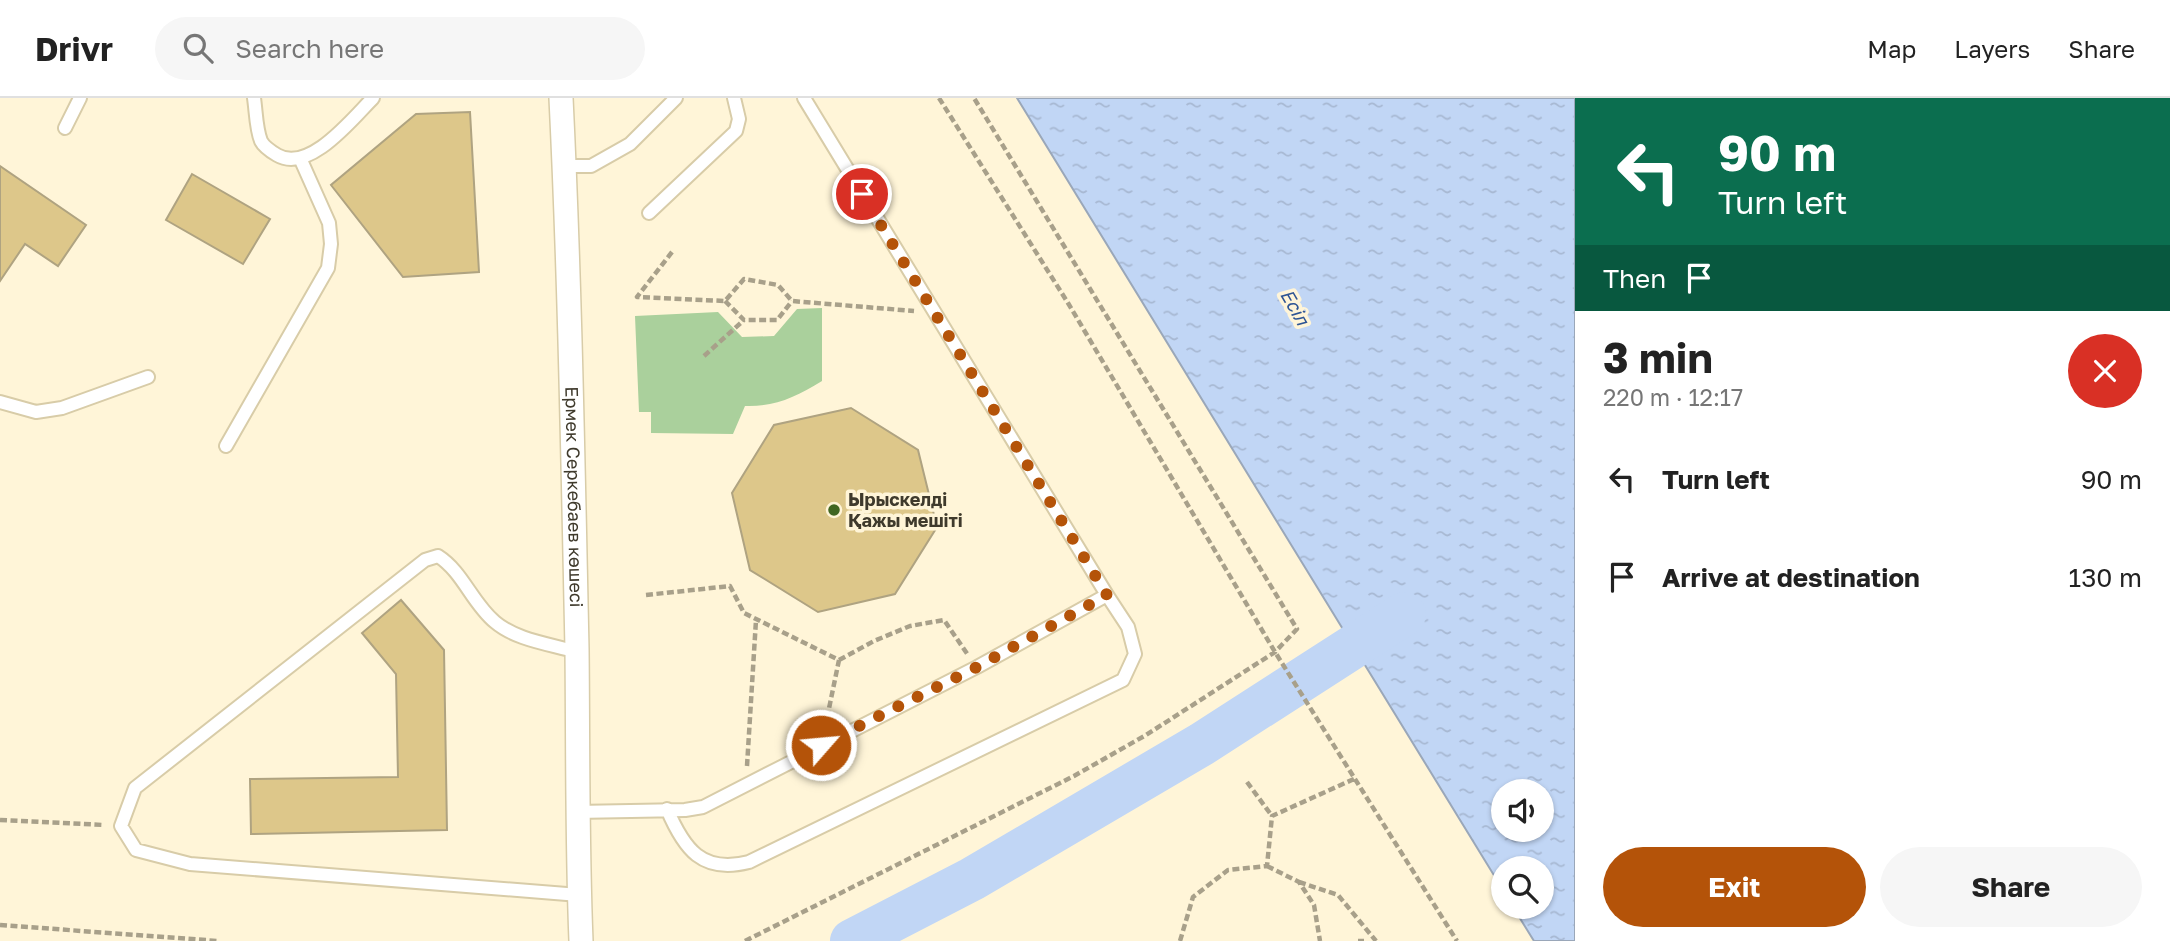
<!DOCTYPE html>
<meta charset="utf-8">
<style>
:root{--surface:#fff;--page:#f6f6f6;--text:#222;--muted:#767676;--line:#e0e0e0;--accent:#b45309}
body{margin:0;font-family:"Golos Text",sans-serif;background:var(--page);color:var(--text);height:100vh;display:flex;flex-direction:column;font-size:26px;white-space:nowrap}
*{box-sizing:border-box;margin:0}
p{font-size:23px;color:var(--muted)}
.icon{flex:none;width:38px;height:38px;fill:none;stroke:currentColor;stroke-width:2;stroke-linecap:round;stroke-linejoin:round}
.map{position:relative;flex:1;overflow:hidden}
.side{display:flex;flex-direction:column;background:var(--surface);width:595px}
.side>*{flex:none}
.top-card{background:#0b6e4f;color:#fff;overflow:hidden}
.tools{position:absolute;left:1491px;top:681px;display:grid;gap:14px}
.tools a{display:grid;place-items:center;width:63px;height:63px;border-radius:50%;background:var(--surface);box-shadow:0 2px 5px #0004;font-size:35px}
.pin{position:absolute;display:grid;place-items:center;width:60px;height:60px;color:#fff;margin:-30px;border:4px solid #fff;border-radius:50%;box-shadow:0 2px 7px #0007}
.me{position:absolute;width:77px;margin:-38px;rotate:63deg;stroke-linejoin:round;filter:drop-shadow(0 0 5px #0008)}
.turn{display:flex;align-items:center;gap:24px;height:147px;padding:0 28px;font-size:32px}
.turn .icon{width:91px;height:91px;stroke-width:2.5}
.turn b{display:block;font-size:49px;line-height:60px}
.then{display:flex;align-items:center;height:66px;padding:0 28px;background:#0003;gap:14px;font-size:26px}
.round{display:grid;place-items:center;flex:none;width:74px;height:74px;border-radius:37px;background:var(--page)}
.overview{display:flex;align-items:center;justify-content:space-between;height:119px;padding:0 28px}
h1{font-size:42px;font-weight:700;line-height:52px}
.button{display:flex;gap:14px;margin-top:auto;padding:14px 28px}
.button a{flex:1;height:80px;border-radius:42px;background:var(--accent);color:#fff;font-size:28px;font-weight:700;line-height:80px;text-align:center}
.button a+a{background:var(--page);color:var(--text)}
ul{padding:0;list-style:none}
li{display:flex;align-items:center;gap:21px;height:98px;padding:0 28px}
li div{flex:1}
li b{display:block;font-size:26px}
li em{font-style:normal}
header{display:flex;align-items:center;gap:42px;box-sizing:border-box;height:98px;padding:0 35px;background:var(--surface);border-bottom:2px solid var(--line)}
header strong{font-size:33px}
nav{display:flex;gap:38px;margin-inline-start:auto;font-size:24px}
.search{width:490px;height:63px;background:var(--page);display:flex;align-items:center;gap:18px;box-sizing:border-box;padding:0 24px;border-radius:38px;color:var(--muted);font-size:26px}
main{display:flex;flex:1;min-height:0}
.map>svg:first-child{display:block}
</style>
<header>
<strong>Drivr</strong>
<div class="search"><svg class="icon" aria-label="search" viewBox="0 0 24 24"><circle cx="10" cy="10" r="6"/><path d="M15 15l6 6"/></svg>Search here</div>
<nav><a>Map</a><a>Layers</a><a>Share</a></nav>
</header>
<main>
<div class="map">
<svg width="1575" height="843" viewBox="0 0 1575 843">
<defs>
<pattern id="water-ripples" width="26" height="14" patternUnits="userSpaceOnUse" patternTransform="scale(1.75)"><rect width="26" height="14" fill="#c1d6f5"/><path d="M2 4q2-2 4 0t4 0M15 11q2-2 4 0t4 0" fill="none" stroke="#a7b8d2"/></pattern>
</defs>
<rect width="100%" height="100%" fill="#fff5d8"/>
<path fill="#aad09c" d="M822,210V283C795,299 776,309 745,308L733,336L651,335V314H639L635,218L718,214L742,239L774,238L797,211Z"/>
<path fill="url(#water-ripples)" stroke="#9aa7b9" stroke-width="2" fill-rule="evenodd" d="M1017,0H1575V843H1534L1513,809L1542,808V770H1503V792ZM1503,693H1542V732H1503Z"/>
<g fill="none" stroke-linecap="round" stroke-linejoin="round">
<path stroke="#c1d6f5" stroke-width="44" d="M852,843L972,781L1202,646L1404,516"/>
</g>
<path fill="#ddc78a" stroke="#afa381" stroke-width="2" d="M470,14L479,174L403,179L331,87L416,16Z
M0,68L86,127L58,168L25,146L0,183Z
M192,76L270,121L243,166L166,122Z
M851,310L918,352L937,429L895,496L818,514L750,472L732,395L774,327Z
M401,502L444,552L447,732L251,736L250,681L398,679L396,576L362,535Z"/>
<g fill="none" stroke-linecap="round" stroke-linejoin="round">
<g stroke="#d8cca8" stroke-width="16">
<path id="lane" d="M254,0C256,13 256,31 261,43C264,49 272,54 277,57C309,76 353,20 373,0
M65,30L80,0
M564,68H591L630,46L676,0
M649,115L736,33L739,21L734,0
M0,304L36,314L62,310L148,279
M226,348L328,170L331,146L329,125L300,60
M577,554C550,546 516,542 495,524C472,505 463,474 438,458L425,462L135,690L121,728L136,752L190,766L579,797
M667,711C684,751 702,776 749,764L1123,582L1135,556L1128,529L1107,497
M576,714L685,712L703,709L977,569L1107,497L804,0"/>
</g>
<g stroke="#d8cca8" stroke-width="26">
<g id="street">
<path id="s1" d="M561,0C570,184 573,368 577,551C578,649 577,745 581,843"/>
</g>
</g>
<path stroke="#a8a08a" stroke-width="4.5" stroke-dasharray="7 3.5" stroke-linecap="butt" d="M939,0L1068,205L1275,554L1457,843
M672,154L637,199L725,203L744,181L778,187L792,203L914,213
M725,203L744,222H777L792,203
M704,258L744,222
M646,497L730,488L744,515L839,562L826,625
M839,562L874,543L910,528L944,522L968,557
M747,668L756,522
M1247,684L1272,718
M0,722L104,727
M1267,768L1299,784L1314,807L1320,843
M1299,784L1338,797L1376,843
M0,827L218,843
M745,843L1074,678L1146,637L1275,554L1297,531L974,0
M1180,843L1193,799L1228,772L1267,768L1272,718L1354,681
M1358,843H1364"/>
<use href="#lane" stroke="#fff" stroke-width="12"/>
<use href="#street" stroke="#fff" stroke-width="23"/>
</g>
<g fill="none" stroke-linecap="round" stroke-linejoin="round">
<path stroke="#b45309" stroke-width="12" stroke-dasharray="0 21.6" d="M821,647L977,569L1107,497L862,96"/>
</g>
<circle fill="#406621" stroke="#fff5d8" stroke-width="2.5" cx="834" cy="412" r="7"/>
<g text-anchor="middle" stroke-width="7" stroke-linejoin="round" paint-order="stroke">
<g font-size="18" fill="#3f3a2c" stroke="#fff5d8">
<text dy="6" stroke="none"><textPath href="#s1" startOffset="399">Ермек Серкебаев көшесі</textPath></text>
</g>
<g font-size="18" font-weight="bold" fill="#3f3a2c" stroke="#fff5d8" text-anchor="start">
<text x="848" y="408">Ырыскелді<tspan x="848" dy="21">Қажы мешіті</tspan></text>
</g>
<g font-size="19" font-style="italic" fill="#2e5594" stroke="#fff5d8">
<text transform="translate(1295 209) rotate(60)" y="7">Есіл</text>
</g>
</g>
</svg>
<div class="tools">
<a><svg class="icon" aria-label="sound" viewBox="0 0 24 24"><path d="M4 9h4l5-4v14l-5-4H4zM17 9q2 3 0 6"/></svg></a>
<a><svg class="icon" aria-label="search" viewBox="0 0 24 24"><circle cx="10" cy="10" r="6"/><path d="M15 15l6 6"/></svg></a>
</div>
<div class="pin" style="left:862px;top:96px;background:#d93025"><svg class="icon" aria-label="arrive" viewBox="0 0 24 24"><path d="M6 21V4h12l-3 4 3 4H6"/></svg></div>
<svg class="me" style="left:821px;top:647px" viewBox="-20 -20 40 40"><circle r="17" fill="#b45309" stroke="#fff" stroke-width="3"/><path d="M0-11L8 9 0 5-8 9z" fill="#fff"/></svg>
</div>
<section class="side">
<div class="top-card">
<div class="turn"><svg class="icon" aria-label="left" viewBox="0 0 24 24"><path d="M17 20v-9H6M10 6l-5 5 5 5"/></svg><div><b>90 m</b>Turn left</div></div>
<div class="then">Then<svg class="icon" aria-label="arrive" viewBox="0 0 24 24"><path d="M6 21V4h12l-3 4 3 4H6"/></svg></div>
</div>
<div class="overview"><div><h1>3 min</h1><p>220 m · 12:17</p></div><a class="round" style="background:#d93025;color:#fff"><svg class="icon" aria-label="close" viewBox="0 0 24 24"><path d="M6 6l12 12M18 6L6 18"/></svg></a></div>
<ul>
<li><svg class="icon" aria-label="left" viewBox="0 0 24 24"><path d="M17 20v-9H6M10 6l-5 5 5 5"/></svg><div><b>Turn left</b></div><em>90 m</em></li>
<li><svg class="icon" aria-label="arrive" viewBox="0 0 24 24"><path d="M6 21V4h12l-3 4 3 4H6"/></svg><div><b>Arrive at destination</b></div><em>130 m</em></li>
</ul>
<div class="button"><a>Exit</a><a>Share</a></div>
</section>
</main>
